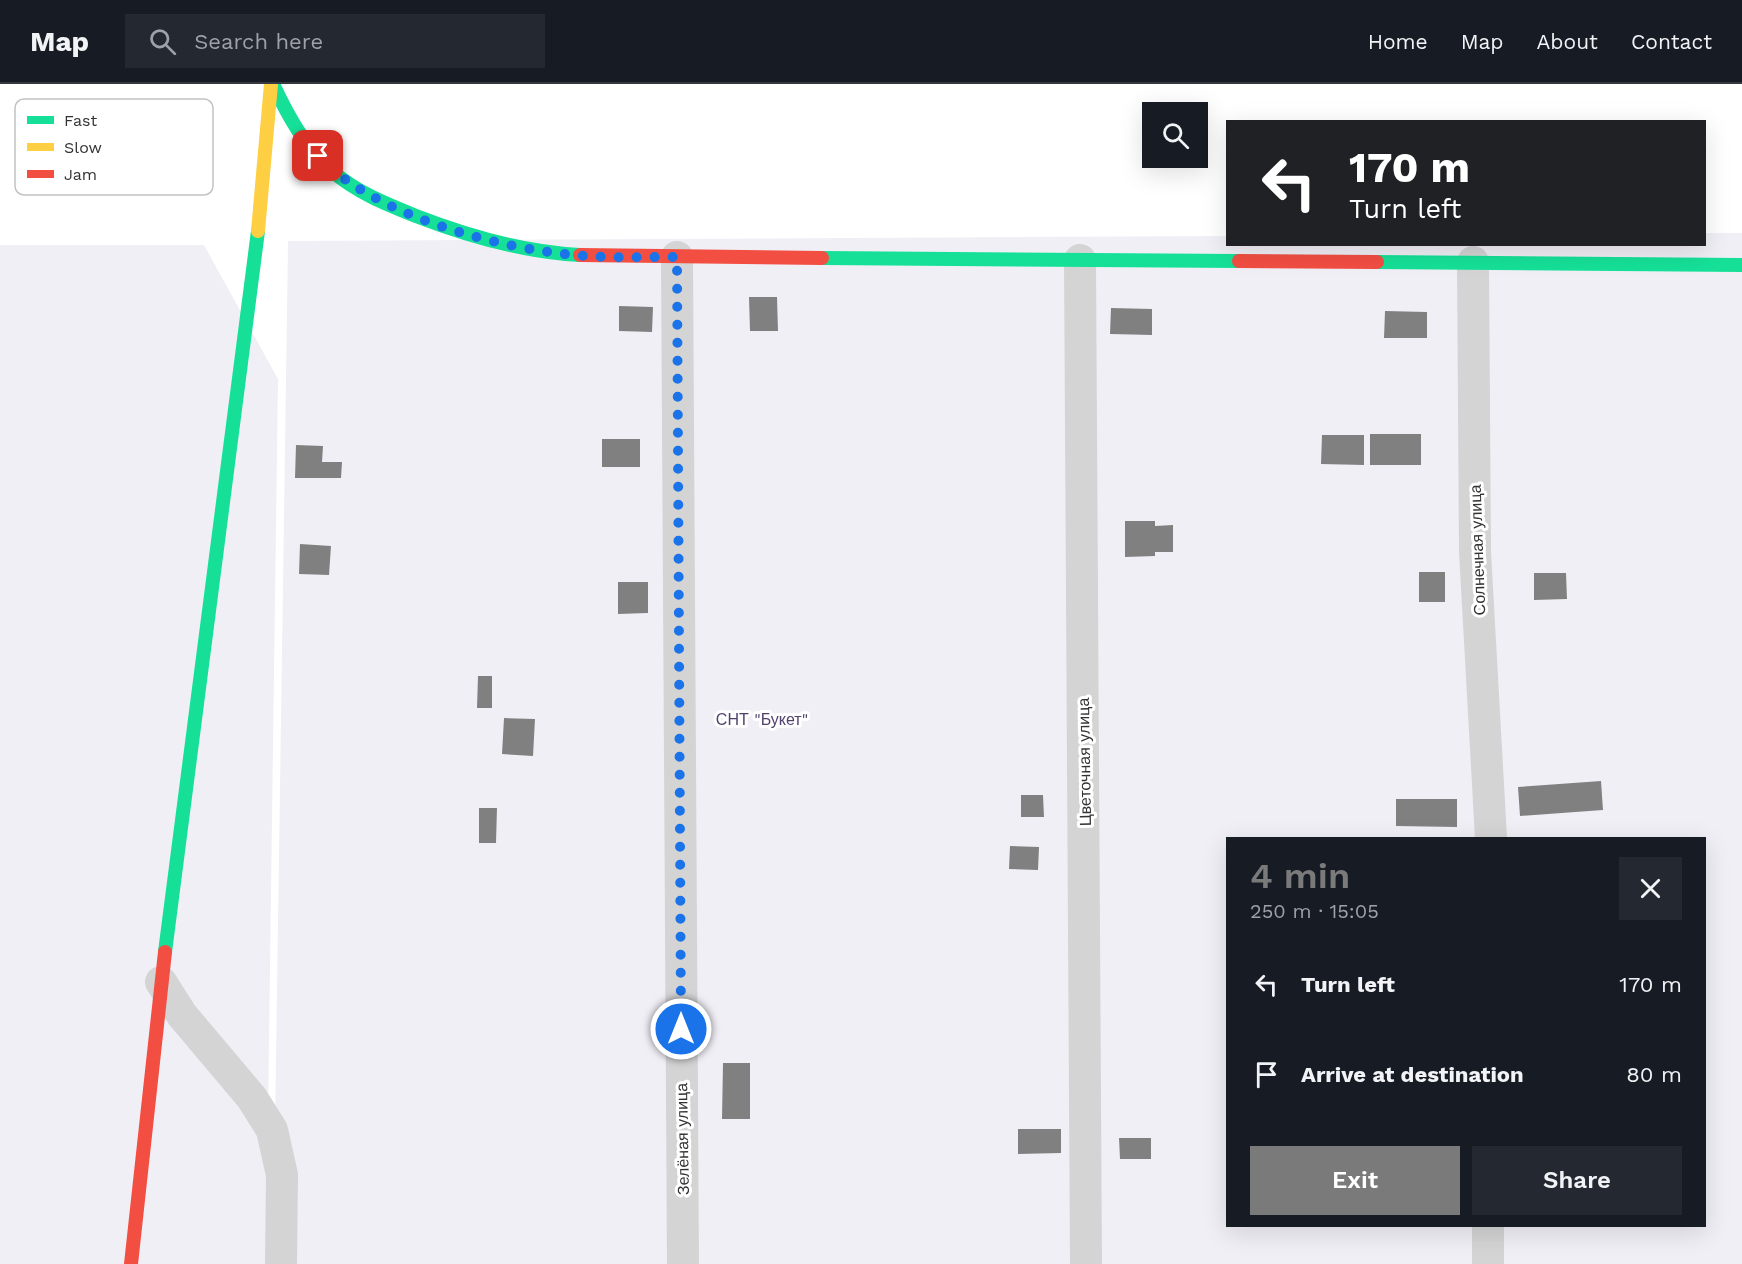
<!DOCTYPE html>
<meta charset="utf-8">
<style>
:root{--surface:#171b24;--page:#242831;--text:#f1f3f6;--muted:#9ea1a6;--line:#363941;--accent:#7a7a7a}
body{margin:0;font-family:"Work Sans",sans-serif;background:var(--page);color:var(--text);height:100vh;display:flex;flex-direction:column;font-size:22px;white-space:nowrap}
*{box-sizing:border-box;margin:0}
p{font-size:20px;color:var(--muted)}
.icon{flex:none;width:33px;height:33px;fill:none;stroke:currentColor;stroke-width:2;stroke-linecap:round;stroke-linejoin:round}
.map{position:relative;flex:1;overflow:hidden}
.details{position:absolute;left:1226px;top:753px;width:480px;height:390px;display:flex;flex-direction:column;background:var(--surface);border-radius:0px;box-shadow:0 6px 24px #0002}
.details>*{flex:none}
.hud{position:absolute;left:1226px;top:36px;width:480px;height:126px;border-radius:0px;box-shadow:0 6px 24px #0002;background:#202124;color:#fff;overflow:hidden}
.buttons{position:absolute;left:1142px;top:18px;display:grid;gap:12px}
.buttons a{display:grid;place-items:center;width:66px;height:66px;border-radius:0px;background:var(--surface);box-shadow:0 6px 24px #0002;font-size:30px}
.pin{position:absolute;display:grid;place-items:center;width:51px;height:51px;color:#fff;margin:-26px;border-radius:12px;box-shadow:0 3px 9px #0006}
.me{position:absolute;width:66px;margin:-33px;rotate:0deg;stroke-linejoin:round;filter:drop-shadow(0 0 4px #0008)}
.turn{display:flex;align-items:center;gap:21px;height:126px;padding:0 24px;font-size:27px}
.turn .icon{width:78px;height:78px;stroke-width:2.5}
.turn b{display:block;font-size:42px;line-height:51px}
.round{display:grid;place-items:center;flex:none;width:63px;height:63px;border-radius:0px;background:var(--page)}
.overview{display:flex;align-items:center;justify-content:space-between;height:102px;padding:0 24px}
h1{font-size:36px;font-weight:600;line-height:45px;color:var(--accent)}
.action{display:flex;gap:12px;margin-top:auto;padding:12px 24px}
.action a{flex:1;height:69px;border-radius:0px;background:var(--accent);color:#fff;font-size:24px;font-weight:600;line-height:69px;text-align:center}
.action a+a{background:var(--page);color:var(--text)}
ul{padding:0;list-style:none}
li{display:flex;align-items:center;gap:18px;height:90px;padding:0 24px}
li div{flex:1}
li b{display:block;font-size:22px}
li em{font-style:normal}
header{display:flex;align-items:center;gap:36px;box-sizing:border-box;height:84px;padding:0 30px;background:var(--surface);border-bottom:2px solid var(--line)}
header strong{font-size:28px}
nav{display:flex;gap:33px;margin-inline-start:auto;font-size:21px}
.search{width:420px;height:54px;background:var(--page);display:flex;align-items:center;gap:15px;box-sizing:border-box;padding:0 21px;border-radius:0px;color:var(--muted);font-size:22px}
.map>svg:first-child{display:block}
</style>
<header>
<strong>Map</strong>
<div class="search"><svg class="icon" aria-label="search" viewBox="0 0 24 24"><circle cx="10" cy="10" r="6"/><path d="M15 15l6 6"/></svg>Search here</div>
<nav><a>Home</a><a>Map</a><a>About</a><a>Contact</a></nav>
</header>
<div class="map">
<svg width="1742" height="1180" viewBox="0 0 1742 1180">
<rect width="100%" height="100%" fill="#fff"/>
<path fill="#f1eff6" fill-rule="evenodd" d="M1704,149H1742V1180H273L288,157L1227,152V160H1704ZM1227,754H1704V1142H1227Z
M0,161H204L278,295L266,1180H0Z"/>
<path fill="#808080" d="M749,213H777L778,247H750Z
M619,222L653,223L652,248L619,247Z
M1111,224L1152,225V251L1110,250Z
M1385,227L1427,228V254H1384Z
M1370,350H1421V381H1370Z
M1322,351H1364V381L1321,380Z
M602,355H640V383H602Z
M296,361L323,362L322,378H342L341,394H295Z
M1125,437H1155V442L1173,441V468H1155V472L1125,473Z
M300,460L331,462L329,491L299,490Z
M1419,488H1445V518H1419Z
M1534,489H1566L1567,515L1534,516Z
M618,498H648V529L618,530Z
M478,592H492V624H477Z
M504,634L535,635L533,672L502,670Z
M1601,697L1603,726L1520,732L1518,703Z
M1021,711H1043L1044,733H1021Z
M1396,715H1457V743L1396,742Z
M479,724H497L496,759H479Z
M1010,762L1039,763L1038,786L1009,785Z
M723,979H750V1035H722Z
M1018,1045H1061V1069L1018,1070Z
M1119,1054H1151V1075H1120Z"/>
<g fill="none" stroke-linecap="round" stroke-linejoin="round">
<path stroke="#d4d4d4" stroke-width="32" d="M677,173L683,1180
M1080,176L1086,1180
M1473,178L1475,468L1491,754
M161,898L182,931L252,1014L272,1046L282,1091L281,1180
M1488,1142V1180"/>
<path stroke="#16e098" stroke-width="14" d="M273,0C288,32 305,63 332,87C356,108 386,120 416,132C470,153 523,168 580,171
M822,174L1239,177
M1377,178L1742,181
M165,868L258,147"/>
<path stroke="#ffcf43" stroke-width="14" d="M258,147L271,0"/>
<path stroke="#f24e42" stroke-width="14" d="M580,171L822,174
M1239,177L1377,178
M131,1180L165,868"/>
</g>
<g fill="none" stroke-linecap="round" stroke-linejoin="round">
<path stroke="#1a73e8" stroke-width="10" stroke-dasharray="0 18" d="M318,72C376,133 502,166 585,172C615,174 646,173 677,173L681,945"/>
</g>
<g text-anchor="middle" stroke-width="6" stroke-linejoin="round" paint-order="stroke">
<g font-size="16" fill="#323232" stroke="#fff">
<text transform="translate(1477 466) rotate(-92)" y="6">Солнечная улица</text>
<text transform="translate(1084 678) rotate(-91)" y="6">Цветочная улица</text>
<text transform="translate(682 1055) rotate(-91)" y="6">Зелёная улица</text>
</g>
<g font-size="16" fill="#51426c" stroke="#fff">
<text x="762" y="641">СНТ "Букет"</text>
</g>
</g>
<rect x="15" y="15" width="198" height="96" rx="9" fill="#fff" stroke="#c2c2c2" stroke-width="1.5"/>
<rect x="27" y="32" width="27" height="8" fill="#16e098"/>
<rect x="27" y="59" width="27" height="8" fill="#ffcf43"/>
<rect x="27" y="86" width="27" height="8" fill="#f24e42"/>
<g font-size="16" fill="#323232">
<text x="64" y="42">Fast</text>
<text x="64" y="69">Slow</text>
<text x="64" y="96">Jam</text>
</g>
</svg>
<div class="buttons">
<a><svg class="icon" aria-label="search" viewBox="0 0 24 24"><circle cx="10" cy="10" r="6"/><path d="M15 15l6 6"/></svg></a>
</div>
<div class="pin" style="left:318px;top:72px;background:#d93025"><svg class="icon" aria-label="arrive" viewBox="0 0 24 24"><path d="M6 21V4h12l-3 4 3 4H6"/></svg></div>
<svg class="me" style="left:681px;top:945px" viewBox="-20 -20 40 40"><circle r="17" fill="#1a73e8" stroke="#fff" stroke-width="3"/><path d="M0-11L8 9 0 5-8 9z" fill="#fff"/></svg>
<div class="hud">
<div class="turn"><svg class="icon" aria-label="left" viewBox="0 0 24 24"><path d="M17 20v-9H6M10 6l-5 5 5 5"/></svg><div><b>170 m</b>Turn left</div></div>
</div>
<section class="details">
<div class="overview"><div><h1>4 min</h1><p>250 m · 15:05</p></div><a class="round"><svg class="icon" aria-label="close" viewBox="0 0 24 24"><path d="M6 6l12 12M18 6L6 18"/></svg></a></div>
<ul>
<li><svg class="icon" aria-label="left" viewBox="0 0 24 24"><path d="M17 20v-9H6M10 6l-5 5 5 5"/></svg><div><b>Turn left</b></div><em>170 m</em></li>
<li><svg class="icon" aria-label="arrive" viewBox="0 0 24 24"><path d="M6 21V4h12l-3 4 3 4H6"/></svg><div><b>Arrive at destination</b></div><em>80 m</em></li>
</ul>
<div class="action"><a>Exit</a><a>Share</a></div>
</section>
</div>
